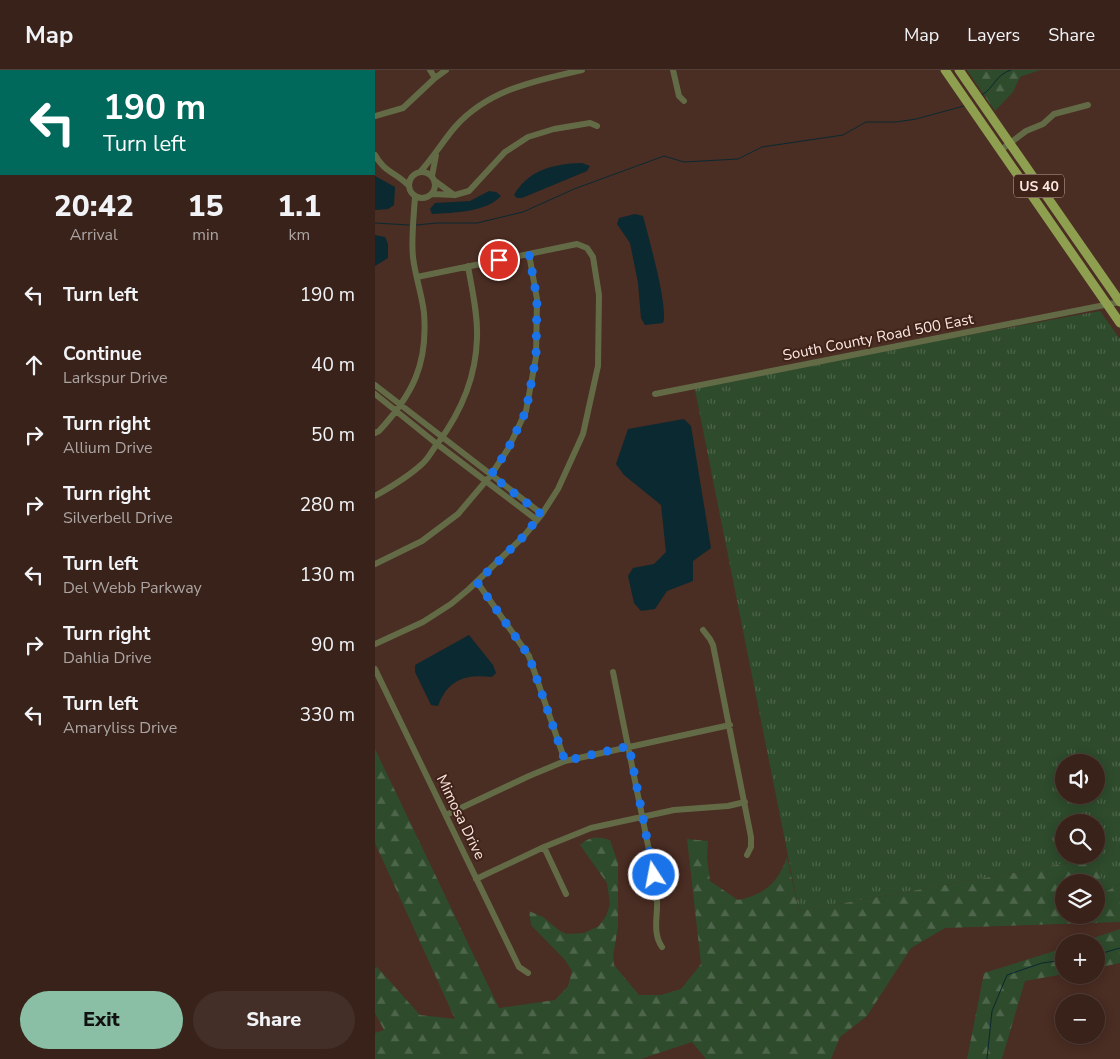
<!DOCTYPE html>
<meta charset="utf-8">
<style>
:root{--surface:#38221a;--page:#432f27;--text:#f1f3f6;--muted:#aba4a2;--line:#523f39;--accent:#8abfa5}
body{margin:0;font-family:"Nunito Sans",sans-serif;background:var(--page);color:var(--text);height:100vh;display:flex;flex-direction:column;font-size:19px;white-space:nowrap}
*{box-sizing:border-box;margin:0}
p{font-size:16px;color:var(--muted)}
.icon{flex:none;width:28px;height:28px;fill:none;stroke:currentColor;stroke-width:2;stroke-linecap:round;stroke-linejoin:round}
.map{position:relative;flex:1;overflow:hidden}
.drawer{display:flex;flex-direction:column;background:var(--surface);width:375px}
.drawer>*{flex:none}
.guide{background:#00695c;color:#fff;overflow:hidden}
.tools{position:absolute;left:680px;top:684px;display:grid;gap:10px}
.tools a{display:grid;place-items:center;width:50px;height:50px;border-radius:50%;background:var(--surface);box-shadow:0 2px 12px #0003,0 0 0 1px var(--line);font-size:25px}
.pin{position:absolute;display:grid;place-items:center;width:42px;height:42px;color:#fff;margin:-21px;border:2px solid #fff;border-radius:50%;box-shadow:0 1px 5px #0007}
.me{position:absolute;width:55px;margin:-28px;rotate:349deg;stroke-linejoin:round;filter:drop-shadow(0 0 4px #0008)}
.turn{display:flex;align-items:center;gap:18px;height:105px;padding:0 20px;font-size:22px}
.turn .icon{width:65px;height:65px;stroke-width:2.5}
.turn b{display:block;font-size:35px;line-height:42px}
.eta{display:flex;justify-content:space-evenly;align-items:center;height:85px;text-align:center}
.eta b{font-size:30px;font-weight:800;line-height:35px}
.cta{display:flex;gap:10px;margin-top:auto;padding:10px 20px}
.cta a{flex:1;height:58px;border-radius:30px;background:var(--accent);color:#111;font-size:20px;font-weight:800;line-height:58px;text-align:center}
.cta a+a{background:var(--page);color:var(--text)}
ul{padding:0;list-style:none}
li{display:flex;align-items:center;gap:15px;height:70px;padding:0 20px}
li div{flex:1}
li b{display:block;font-size:19px}
li em{font-style:normal}
header{display:flex;align-items:center;gap:30px;box-sizing:border-box;height:70px;padding:0 25px;background:var(--surface);border-bottom:1px solid var(--line)}
header strong{font-size:24px}
nav{display:flex;gap:28px;margin-inline-start:auto;font-size:18px}
main{display:flex;flex:1;min-height:0}
.map>svg:first-child{display:block}
</style>
<header>
<strong>Map</strong>
<nav><a>Map</a><a>Layers</a><a>Share</a></nav>
</header>
<main>
<section class="drawer">
<div class="guide">
<div class="turn"><svg class="icon" aria-label="left" viewBox="0 0 24 24"><path d="M17 20v-9H6M10 6l-5 5 5 5"/></svg><div><b>190 m</b>Turn left</div></div>
</div>
<div class="eta">
<div><b>20:42</b><p>Arrival</p></div>
<div><b>15</b><p>min</p></div>
<div><b>1.1</b><p>km</p></div>
</div>
<ul>
<li><svg class="icon" aria-label="left" viewBox="0 0 24 24"><path d="M17 20v-9H6M10 6l-5 5 5 5"/></svg><div><b>Turn left</b></div><em>190 m</em></li>
<li><svg class="icon" aria-label="ahead" viewBox="0 0 24 24"><path d="M12 20V5M6 11l6-6 6 6"/></svg><div><b>Continue</b><p>Larkspur Drive</p></div><em>40 m</em></li>
<li><svg class="icon" aria-label="right" viewBox="0 0 24 24"><path d="M7 20v-9h11M14 6l5 5-5 5"/></svg><div><b>Turn right</b><p>Allium Drive</p></div><em>50 m</em></li>
<li><svg class="icon" aria-label="right" viewBox="0 0 24 24"><path d="M7 20v-9h11M14 6l5 5-5 5"/></svg><div><b>Turn right</b><p>Silverbell Drive</p></div><em>280 m</em></li>
<li><svg class="icon" aria-label="left" viewBox="0 0 24 24"><path d="M17 20v-9H6M10 6l-5 5 5 5"/></svg><div><b>Turn left</b><p>Del Webb Parkway</p></div><em>130 m</em></li>
<li><svg class="icon" aria-label="right" viewBox="0 0 24 24"><path d="M7 20v-9h11M14 6l5 5-5 5"/></svg><div><b>Turn right</b><p>Dahlia Drive</p></div><em>90 m</em></li>
<li><svg class="icon" aria-label="left" viewBox="0 0 24 24"><path d="M17 20v-9H6M10 6l-5 5 5 5"/></svg><div><b>Turn left</b><p>Amaryliss Drive</p></div><em>330 m</em></li>
</ul>
<div class="cta"><a>Exit</a><a>Share</a></div>
</section>
<div class="map">
<svg width="745" height="989" viewBox="0 0 745 989">
<defs>
<pattern id="grass-tufts" width="24" height="20" patternUnits="userSpaceOnUse" patternTransform="scale(1.25)"><rect width="24" height="20" fill="#2e4b2c"/><path d="M3 7l-1-3M5 7V3M7 7l1-3M15 17l-1-3M17 17v-4M19 17l1-3" fill="none" stroke="#4d654a"/></pattern>
<pattern id="forest-firs" width="22" height="20" patternUnits="userSpaceOnUse" patternTransform="scale(1.25)"><rect width="22" height="20" fill="#2e4b2c"/><path d="M5 1l3.5 6h-7zM16 11l3.5 6h-7z" fill="#4d654a"/></pattern>
</defs>
<rect width="100%" height="100%" fill="#4a2d23"/>
<path fill="url(#grass-tufts)" fill-rule="evenodd" d="M725,241L745,269V814L730,822L721,788L424,841L319,315ZM689,692H721V725H689ZM689,752H721V785H689Z"/>
<path fill="url(#forest-firs)" fill-rule="evenodd" d="M592,0H665L645,7L638,22L620,41Z
M0,679L124,938L180,930L193,916L197,901L190,890L156,855L154,841L168,847L185,861L192,864L209,863L224,856L231,846L235,834L232,813L205,775C215,766 223,766 235,770L243,793V857L238,886L239,895L264,925H286L306,919L326,894L312,769L333,771L332,788L335,811L363,830C389,825 403,813 412,787L424,841L721,788L730,822L745,814V852L570,858L536,878L492,946L465,967L456,989H331L317,972L266,989H0V963L9,960L0,943V898L2,897L45,945L80,949L0,773ZM721,812V845H689V812Z
M745,859V893L721,898V872H707Z
M689,878V904L650,911L627,989H592L609,903Z"/>
<path fill="#0a2931" d="M207,93L215,96L212,101L147,128H142L139,125C154,99 179,94 207,93Z
M0,106L20,117L19,135L13,139L0,140Z
M114,121L121,122L126,126C112,142 77,143 57,144L55,139L60,133L95,131Z
M260,144L268,146C273,165 294,239 288,253L270,255L266,248L263,213L255,173L242,154L244,148Z
M0,165L10,167L13,174V188L0,196Z
M309,349L316,356L336,478L318,491V511L292,521L280,539L266,541L259,533L253,506L258,498L279,494L291,482L286,435L249,405L241,394L253,359Z
M94,565L118,595L121,603L117,607C91,604 73,609 63,636L56,635L40,602V595Z"/>
<g fill="none" stroke-linecap="round" stroke-linejoin="round">
<path stroke="#0a2931" stroke-width="1" d="M607,25C619,18 621,4 636,0
M0,153L34,155
M41,155L62,153H102L148,142L199,119L289,86L309,92L363,89L387,77L468,65L491,52H521L541,49L589,36
M721,885L745,878
M612,989L617,941L632,905L667,893L689,890"/>
<path stroke="#636b46" stroke-width="6" d="M55,0L60,8
M298,0L304,26L309,31
M0,46L28,38L60,8L71,0
M626,80L651,61L668,54L679,44L713,35
M0,85C9,102 22,103 34,116
M45,102C58,88 68,71 80,57C114,19 160,11 207,0
M34 115a13 13 0 1 1 26 0a13 13 0 1 1-26 0Z
M57,106L61,85
M60,111L79,125
M57,124L80,125L94,121L130,82L153,67L179,59L215,53L222,56
M0,315L167,444
M0,324L62,374L162,450
M280,324L745,232
M0,363L4,361C38,324 53,294 49,243C47,224 40,206 38,187C36,169 39,144 40,126
M0,426C16,417 33,407 47,394C54,388 57,380 63,373C86,342 101,307 102,268C103,244 97,220 93,196
M0,494L47,471L83,444L116,405L133,379L151,341L161,287L162,229L154,184
M102,512L154,586L190,691
M328,560L335,569L338,575L376,767V777L372,785
M0,574L48,552L76,534L94,519L149,466L167,444L183,419L208,364L223,296L224,225L218,187L212,178L202,174L42,207
M0,599L144,897L153,903
M238,602L279,805C280,813 282,821 282,830C283,845 277,863 287,877
M71,745L154,706L190,691L355,655
M169,777L191,824
M101,809L169,777L216,758L299,740L353,736L370,732"/>
<path stroke="#8f9f50" stroke-width="9" d="M570,0L745,253
M584,0L745,232"/>
</g>
<g fill="none" stroke-linecap="round" stroke-linejoin="round">
<path stroke="#1a73e8" stroke-width="9" stroke-dasharray="0 16.2" d="M124,190L154,184L162,229L161,287L151,341L133,379L116,405L166,444L149,466L102,512L154,586L190,691L254,676L279,805"/>
</g>
<g text-anchor="middle" stroke-width="4" stroke-linejoin="round" paint-order="stroke">
<rect fill="#3f2319" stroke="#c3aca5" stroke-width="1" x="639" y="104.5" width="50" height="23" rx="4"/>
<g font-size="14" font-weight="bold" fill="#fbe7e1">
<text x="664" y="121">US 40</text>
</g>
<g font-size="15" fill="#fbe7e1" stroke="#3f2319">
<text transform="translate(503 267) rotate(-11)" y="5">South County Road 500 East</text>
<text transform="translate(86 747) rotate(64)" y="5">Mimosa Drive</text>
</g>
</g>
</svg>
<div class="tools">
<a><svg class="icon" aria-label="sound" viewBox="0 0 24 24"><path d="M4 9h4l5-4v14l-5-4H4zM17 9q2 3 0 6"/></svg></a>
<a><svg class="icon" aria-label="search" viewBox="0 0 24 24"><circle cx="10" cy="10" r="6"/><path d="M15 15l6 6"/></svg></a>
<a><svg class="icon" aria-label="layers" viewBox="0 0 24 24"><path d="M12 4l9 5-9 5-9-5zM3 14l9 5 9-5"/></svg></a>
<a>+</a>
<a>−</a>
</div>
<div class="pin" style="left:124px;top:190px;background:#d93025"><svg class="icon" aria-label="arrive" viewBox="0 0 24 24"><path d="M6 21V4h12l-3 4 3 4H6"/></svg></div>
<svg class="me" style="left:279px;top:805px" viewBox="-20 -20 40 40"><circle r="17" fill="#1a73e8" stroke="#fff" stroke-width="3"/><path d="M0-11L8 9 0 5-8 9z" fill="#fff"/></svg>
</div>
</main>
